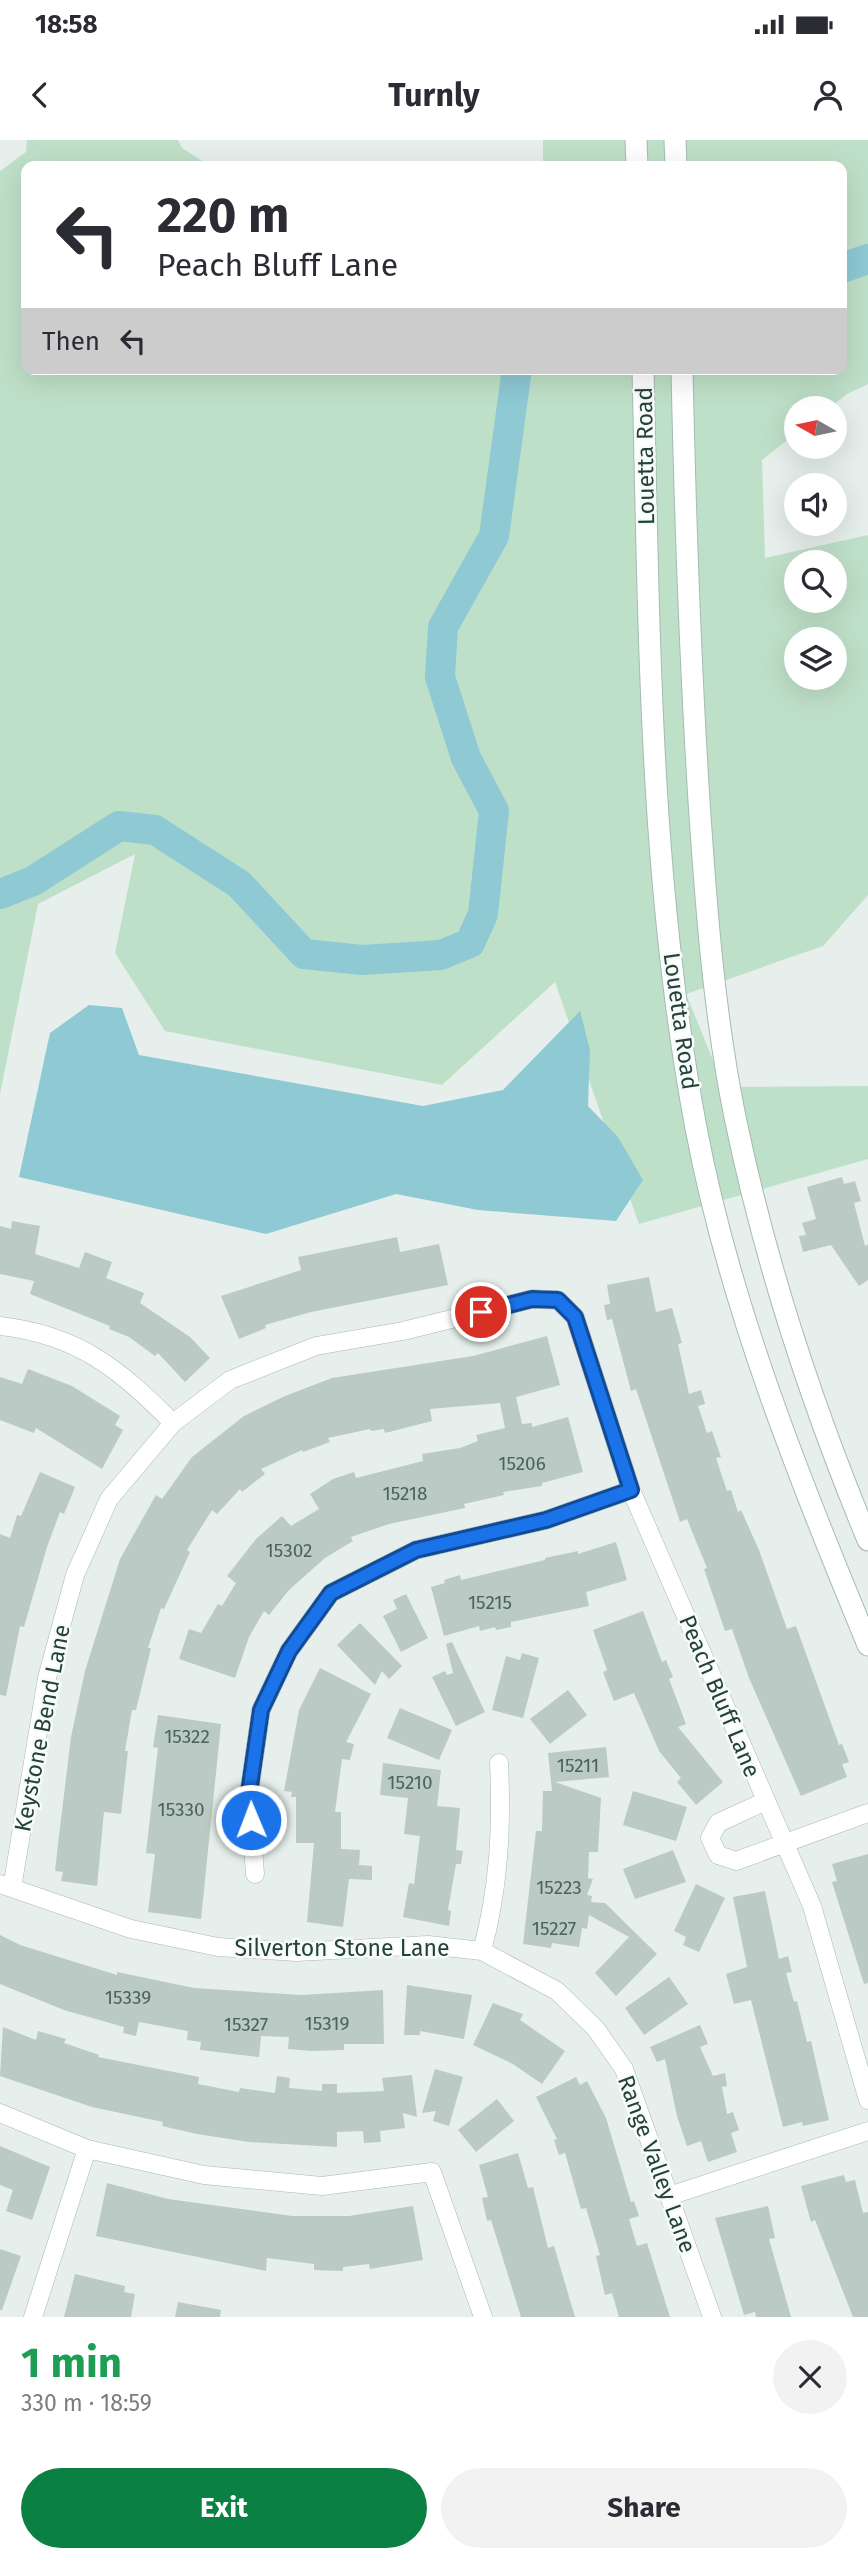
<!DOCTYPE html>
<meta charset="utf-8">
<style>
:root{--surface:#fff;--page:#f2f2f3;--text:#2b2b33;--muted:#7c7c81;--accent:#0b8043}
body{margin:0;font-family:"Fira Sans",sans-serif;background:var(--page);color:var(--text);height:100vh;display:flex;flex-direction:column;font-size:26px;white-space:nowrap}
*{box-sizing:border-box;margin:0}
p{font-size:23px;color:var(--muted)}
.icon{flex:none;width:38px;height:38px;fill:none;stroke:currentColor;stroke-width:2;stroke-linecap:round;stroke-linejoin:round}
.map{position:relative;height:2177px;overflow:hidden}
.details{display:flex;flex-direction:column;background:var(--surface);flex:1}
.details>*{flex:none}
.guide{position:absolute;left:21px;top:21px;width:826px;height:214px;border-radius:14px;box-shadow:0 7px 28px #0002;background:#fff;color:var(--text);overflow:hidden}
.needle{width:46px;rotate:279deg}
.fabs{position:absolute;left:784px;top:256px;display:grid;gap:14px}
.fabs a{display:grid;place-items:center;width:63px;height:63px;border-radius:50%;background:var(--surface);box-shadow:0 7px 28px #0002;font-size:35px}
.pin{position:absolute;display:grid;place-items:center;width:60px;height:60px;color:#fff;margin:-30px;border:4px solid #fff;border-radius:50%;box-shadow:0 2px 7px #0007}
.me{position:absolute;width:77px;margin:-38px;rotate:359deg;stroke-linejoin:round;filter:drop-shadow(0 0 5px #0008)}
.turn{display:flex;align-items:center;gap:24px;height:147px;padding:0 21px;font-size:32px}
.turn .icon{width:91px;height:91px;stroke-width:2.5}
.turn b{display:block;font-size:49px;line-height:60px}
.then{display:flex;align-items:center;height:66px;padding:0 21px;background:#0003;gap:14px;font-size:26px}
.round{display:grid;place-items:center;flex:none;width:74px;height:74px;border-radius:37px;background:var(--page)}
.headline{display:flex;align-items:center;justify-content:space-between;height:119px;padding:0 21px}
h1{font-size:42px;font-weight:700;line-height:52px;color:#1e9e55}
.action{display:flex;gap:14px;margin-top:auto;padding:14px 21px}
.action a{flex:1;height:80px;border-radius:42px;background:var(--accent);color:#fff;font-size:28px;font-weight:700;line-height:80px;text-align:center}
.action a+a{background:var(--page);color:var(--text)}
.status{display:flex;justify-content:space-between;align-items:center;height:49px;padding:0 35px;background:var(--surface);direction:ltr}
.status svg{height:19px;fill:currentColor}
header{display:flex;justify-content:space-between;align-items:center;height:91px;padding:0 21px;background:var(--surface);font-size:32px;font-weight:700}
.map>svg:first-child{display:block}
</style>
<div class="status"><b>18:58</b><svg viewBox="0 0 49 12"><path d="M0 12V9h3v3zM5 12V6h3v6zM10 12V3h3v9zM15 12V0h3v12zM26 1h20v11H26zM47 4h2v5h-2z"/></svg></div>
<header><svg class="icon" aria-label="back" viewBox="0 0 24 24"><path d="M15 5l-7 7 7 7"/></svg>Turnly<svg class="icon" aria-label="person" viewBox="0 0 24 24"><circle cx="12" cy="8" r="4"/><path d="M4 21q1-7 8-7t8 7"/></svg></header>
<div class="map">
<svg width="868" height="2177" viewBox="0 0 868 2177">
<rect width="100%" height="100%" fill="#e6efeb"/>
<path fill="#bfe0c8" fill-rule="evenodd" d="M27,0H178L182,8L210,26H26V229H842V26H543V0H868V244L847,254L829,268H796V293L762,320L765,418L868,395V755L823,806L686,854L724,947L868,946V1019L639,1084L555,842L442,945L165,891L115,813L135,714L38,764L0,954V31L26,12ZM796,422H835V460H796ZM796,499H835V537H796Z"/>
<path fill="#8ec9d4" d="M89,865L122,868L139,915L423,966L503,950L580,871L590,910L588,966L618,997L643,1040L616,1081L478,1070L396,1054L266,1094L19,1037L50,893Z"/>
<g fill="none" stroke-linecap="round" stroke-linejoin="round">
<path stroke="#8ec9d4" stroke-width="30" d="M842,128L868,119
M0,754L33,741L119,686L155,690L239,744L304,814L362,820L441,815L470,803L483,774L494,671L466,618L440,537L443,487L494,396L517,229"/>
</g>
<path fill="#bbcac4" d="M842,1037L844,1044L855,1041L861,1061L854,1063L865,1106L868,1104V1140L859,1146L831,1105L803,1112L799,1096L806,1095L802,1083L816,1079L807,1047Z
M12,1081L40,1086L35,1114L79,1128L85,1112L112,1122L106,1138L144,1153L140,1163L190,1197L210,1218L185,1242L158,1213L155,1216L129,1197L109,1189L110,1186L30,1154L34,1141L0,1134V1086L11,1089Z
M397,1097L400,1112L439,1104L448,1145L311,1172L265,1185L266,1188L239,1199L221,1156L301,1130L298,1117Z
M649,1137L656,1172L672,1168L682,1203L678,1204L689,1254L701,1250L705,1264L698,1266L707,1293L712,1291L721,1317L716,1318L727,1351L731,1350L738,1372L741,1370L759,1410L787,1489L796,1486L839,1605L842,1604L849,1622L842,1624L847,1637L801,1656L749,1538L732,1489L725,1491L704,1429L707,1428L687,1379L680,1382L636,1249L631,1251L612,1179L607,1180L604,1165L610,1164L607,1145Z
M547,1196L560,1245L516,1257L522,1284L532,1283V1287L568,1277L583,1332L542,1343V1346L503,1352L504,1355L464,1364L465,1368L389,1384L351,1397L353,1401L325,1418L289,1450L269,1475L264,1471L249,1497L235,1538L179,1519L189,1489L201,1493L218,1464L222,1466L236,1443L227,1436L256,1399L282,1376L291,1386L319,1369L310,1354L333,1339L354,1332L356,1338L423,1321L422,1314L460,1308L478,1301L476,1295L505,1288L500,1263L430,1269L432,1281L385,1293L384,1289L371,1291L370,1289L328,1298L330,1302L303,1312L302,1310L261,1329L265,1334L242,1352L240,1349L217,1374L212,1370L187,1410L190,1412L164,1469L161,1468L148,1508H151L136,1570H132L125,1611H128L121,1674L104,1672L97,1746L61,1741L63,1732L55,1731L58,1704L71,1597L85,1531L120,1419L156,1355L162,1359L192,1317L244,1276L285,1256L332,1238L473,1216Z
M28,1229L72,1246L120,1276L115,1285L123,1290L102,1329L36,1288L34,1293L0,1280V1237L22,1244Z
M40,1332L75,1347L64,1374L60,1372L47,1407L24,1487L20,1486L6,1556L0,1555V1394L10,1398L17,1375L21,1376Z
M616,1402L627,1440L586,1452L589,1466L511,1482V1487L496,1490L495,1487L480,1491L479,1486L444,1496L431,1447L445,1443L444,1440L460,1435L461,1440L545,1420V1418L578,1411V1414Z
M406,1454L428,1498L401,1512L383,1476L397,1469L393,1460Z
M643,1471L662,1522L666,1520L673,1537L669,1539L686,1584L678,1587L723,1642L696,1665L677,1642L681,1638L659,1611L634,1553L614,1561L603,1532L607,1530L593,1490Z
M360,1483L402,1526L389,1539L382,1531L375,1545L337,1505Z
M452,1502L485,1572L456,1586L432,1537L445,1531L447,1535L453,1533L446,1504Z
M522,1513L539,1518L523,1578L492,1570L506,1516L520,1520Z
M320,1528L371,1554L346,1602L354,1604L350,1620L342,1619L335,1672H341V1709L360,1710L359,1725L372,1726V1740L349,1739L343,1787L307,1782L314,1703H296V1657H291L292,1652L284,1651L299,1570Z
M568,1550L587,1575L550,1604L530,1579Z
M400,1568L452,1590L439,1620L387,1598Z
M158,1575L221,1584L201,1779L148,1772L155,1714L146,1713L158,1608L153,1607Z
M606,1607L609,1637L555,1642L601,1658L598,1712H589L588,1738L593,1739L587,1755L592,1756L591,1762L605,1763L657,1814L616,1856L595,1833L629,1797L589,1775L587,1789L582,1788L579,1807L552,1803L551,1808L523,1804L536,1691H542L543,1651H552L548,1613Z
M383,1623L441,1630L437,1666L460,1668L456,1710L463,1711L461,1724H456L448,1770L451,1771L449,1786L403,1777L409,1743L414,1744L420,1696L404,1694L408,1658L380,1655Z
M633,1651L687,1667L676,1701L623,1685Z
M673,1710L686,1742L635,1759L623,1729Z
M868,1714V1843L864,1844L832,1742L837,1741L832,1724Z
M696,1744L725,1758L699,1812L683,1805L686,1797L674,1791Z
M765,1751L779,1819L788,1816L792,1832L786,1833L794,1862L797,1861L807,1902L811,1901L829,1980L803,1986L802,1982L783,1987L751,1860L734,1864L726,1834L747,1827L733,1757Z
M0,1795L20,1805L117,1835V1832L194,1848L302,1855L383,1850L384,1904H344V1910L311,1911L288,1909L289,1897L261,1896L259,1917L200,1910L201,1902L187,1900L188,1891L139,1882L136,1896L123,1893L124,1887L64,1870L0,1844Z
M669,1837L688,1864L644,1895L625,1868Z
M407,1845L472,1855L464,1899L420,1891V1895H404Z
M493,1863L523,1874L520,1880L565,1911L542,1944L513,1924L473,1905Z
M700,1885L708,1904L700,1907L713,1936L725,1933L727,1946L722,1947L727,1974L733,1972L739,1990L731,1993L737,2012L708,2022L701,2001L687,2006L677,1976L665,1919L657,1922L650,1907Z
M3,1887L36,1900L38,1891L66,1899L64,1903L99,1915L98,1917L199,1937L198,1944L239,1952L240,1948L275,1953L277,1936L290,1938L289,1948L322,1951V1944H337V1953L384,1951L382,1938L412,1935L417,1977L403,1973L405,1988L380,1991L381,2002L364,2003L363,1991L337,1992V2007L249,2002L197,1994L162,1986L163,1982L92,1967L0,1936Z
M435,1929L463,1937L449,1986L433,1981L436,1971L422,1973Z
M576,1937L580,1945L587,1941L606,1978L631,2062L634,2061L639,2076L629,2079L637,2106L647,2103L670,2177H619L612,2153L605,2155L596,2116L600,2115L586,2068L581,2069L565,2013L559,2015L554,2000L557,1999L536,1957Z
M497,1959L514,1981L476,2012L458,1990Z
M0,2006L50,2027L32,2080L6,2071L13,2050L0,2045Z
M518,2013L528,2048L533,2047L548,2108L554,2106L575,2177H521L491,2080L487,2081L482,2058L488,2057L479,2025Z
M844,2035L846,2042L855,2040L863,2073L868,2072V2177H853L815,2080L811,2082L801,2046Z
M107,2043L168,2059L292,2076H349L413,2066L423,2120L370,2129L369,2124L343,2127V2131L314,2130V2124L267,2118L266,2131L96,2096Z
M768,2066L775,2098L769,2099L791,2177H756L755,2172L744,2175L715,2078Z
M0,2109L21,2116L2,2170H0Z
M75,2134L125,2146L124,2152L135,2154L131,2177H64Z
M178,2162L221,2170L220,2177H175Z"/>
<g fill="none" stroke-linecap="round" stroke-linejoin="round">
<g stroke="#a8b8b2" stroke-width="19">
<path id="minor" d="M0,1186C79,1195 119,1229 173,1283
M766,1661L718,1683L710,1698L718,1715L736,1721L868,1673
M255,1734L249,1653L261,1570L289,1511L331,1453L416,1410L546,1380L631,1350
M0,1744L131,1789L218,1807L296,1812L428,1805L482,1811L557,1851L596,1889L624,1929L712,2177
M12,1748L47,1538L75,1435L109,1359L173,1283L230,1240L316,1206L403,1191L532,1159L558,1160L575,1177L631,1350L812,1766L868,1960
M482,1811C499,1748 502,1688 499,1623
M0,1973L87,2009L204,2035L322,2046L432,2032L483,2177
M669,2056L868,1991
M33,2177L87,2009"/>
</g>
<g stroke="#a4bbb3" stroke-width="23">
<path id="secondary" d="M636,0L637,26
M675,0L676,26
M643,229C649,482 649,740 696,988C730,1168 799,1337 868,1505
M682,229C685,373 690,517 699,661C706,766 714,874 735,977C765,1122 811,1263 868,1400"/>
</g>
<use href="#minor" stroke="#fff" stroke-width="18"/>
<use href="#secondary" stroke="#fff" stroke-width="21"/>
</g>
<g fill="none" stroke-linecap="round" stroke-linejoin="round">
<g stroke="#114b97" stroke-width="18">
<path id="route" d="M251,1680L249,1653L261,1570L289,1511L331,1453L416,1410L546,1380L631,1350L575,1177L558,1160L532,1159L481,1172"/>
</g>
<use href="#route" stroke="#1a73e8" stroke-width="12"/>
</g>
<g text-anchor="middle" stroke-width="5" stroke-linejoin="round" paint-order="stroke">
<g font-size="19" fill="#4a645c">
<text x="522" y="1330">15206</text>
<text x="405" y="1360">15218</text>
<text x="289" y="1417">15302</text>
<text x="490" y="1469">15215</text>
<text x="187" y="1603">15322</text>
<text x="578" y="1632">15211</text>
<text x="410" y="1649">15210</text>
<text x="181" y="1676">15330</text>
<text x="559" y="1754">15223</text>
<text x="554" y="1795">15227</text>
<text x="128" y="1864">15339</text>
<text x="327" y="1890">15319</text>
<text x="246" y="1891">15327</text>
</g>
<g font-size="23" fill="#24423a" stroke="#f7fbf9">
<text transform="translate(645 316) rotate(-91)" y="8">Louetta Road</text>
<text transform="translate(681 881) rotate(82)" y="8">Louetta Road</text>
<text transform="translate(720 1556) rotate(67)" y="8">Peach Bluff Lane</text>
<text transform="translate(42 1588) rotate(-79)" y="8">Keystone Bend Lane</text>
<text x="342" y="1816">Silverton Stone Lane</text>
<text transform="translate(657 2024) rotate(70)" y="8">Range Valley Lane</text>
</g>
</g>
</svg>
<div class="fabs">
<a><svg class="needle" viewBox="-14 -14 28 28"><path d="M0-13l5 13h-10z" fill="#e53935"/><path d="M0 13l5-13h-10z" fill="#7c7c81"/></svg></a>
<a><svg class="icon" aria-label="sound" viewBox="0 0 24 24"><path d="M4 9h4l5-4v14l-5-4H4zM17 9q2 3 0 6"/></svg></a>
<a><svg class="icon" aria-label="search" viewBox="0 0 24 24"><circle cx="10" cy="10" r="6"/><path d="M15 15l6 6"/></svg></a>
<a><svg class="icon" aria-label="layers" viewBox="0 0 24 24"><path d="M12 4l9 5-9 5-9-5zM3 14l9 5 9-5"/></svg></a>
</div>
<div class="pin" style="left:481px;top:1172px;background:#d93025"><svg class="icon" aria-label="arrive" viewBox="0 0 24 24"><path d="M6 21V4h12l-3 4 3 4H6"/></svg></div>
<svg class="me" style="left:251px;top:1680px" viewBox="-20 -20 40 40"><circle r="17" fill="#1a73e8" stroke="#fff" stroke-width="3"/><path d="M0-11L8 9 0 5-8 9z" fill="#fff"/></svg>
<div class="guide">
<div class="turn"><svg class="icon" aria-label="left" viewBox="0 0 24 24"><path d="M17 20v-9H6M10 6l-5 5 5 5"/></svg><div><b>220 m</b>Peach Bluff Lane</div></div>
<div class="then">Then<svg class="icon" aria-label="left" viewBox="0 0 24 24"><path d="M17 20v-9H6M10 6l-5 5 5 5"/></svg></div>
</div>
</div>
<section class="details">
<div class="headline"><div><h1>1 min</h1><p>330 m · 18:59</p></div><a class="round"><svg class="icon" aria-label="close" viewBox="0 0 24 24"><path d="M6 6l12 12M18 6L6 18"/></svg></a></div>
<div class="action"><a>Exit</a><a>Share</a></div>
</section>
